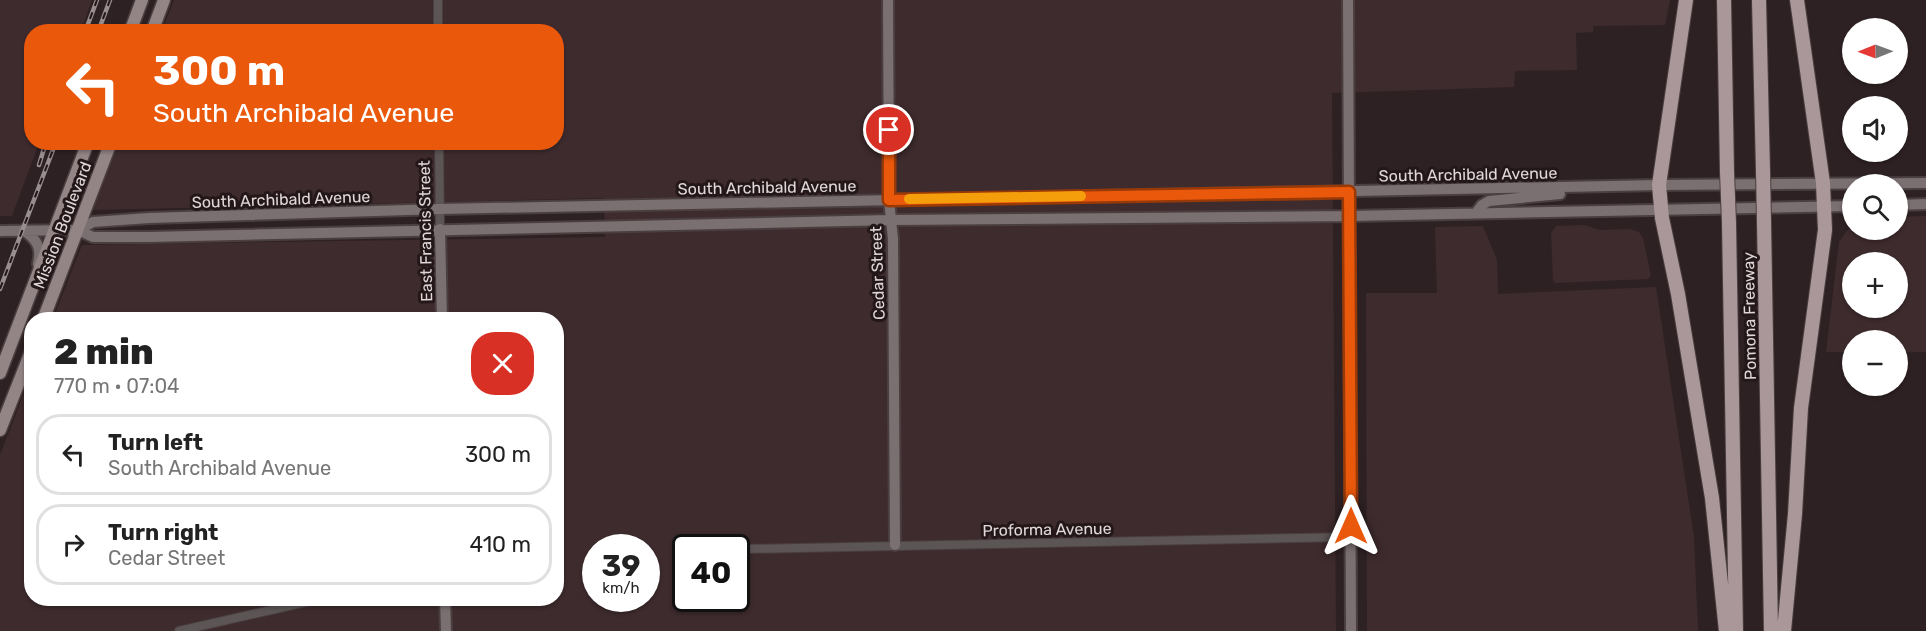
<!DOCTYPE html>
<meta charset="utf-8">
<style>
:root{--surface:#fff;--page:#f6f6f6;--text:#222;--muted:#767676;--line:#e0e0e0}
body{margin:0;font-family:Rubik,sans-serif;background:var(--page);color:var(--text);height:100vh;display:flex;flex-direction:column;font-size:22px;white-space:nowrap}
*{box-sizing:border-box;margin:0}
p{font-size:20px;color:var(--muted)}
.icon{flex:none;width:33px;height:33px;fill:none;stroke:currentColor;stroke-width:2;stroke-linecap:round;stroke-linejoin:round}
.map{position:relative;flex:1;overflow:hidden}
.sheet{position:absolute;left:24px;top:312px;width:540px;height:294px;display:flex;flex-direction:column;background:var(--surface);border-radius:24px;box-shadow:0 2px 4px #0004}
.sheet>*{flex:none}
.hud{position:absolute;left:24px;top:24px;width:540px;height:126px;border-radius:24px;box-shadow:0 2px 4px #0004;background:#ea580c;color:#fff;overflow:hidden}
.needle{width:39px;rotate:269deg}
.controls{position:absolute;left:1842px;top:18px;display:grid;gap:12px}
.controls a{display:grid;place-items:center;width:66px;height:66px;border-radius:50%;background:var(--surface);box-shadow:0 2px 4px #0004;font-size:30px}
.speed{position:absolute;left:582px;top:534px;display:flex;gap:12px;font-size:30px;font-weight:700;text-align:center}
.speed>*{display:grid;place-content:center;width:78px;height:78px;border-radius:50%;background:var(--surface);box-shadow:0 2px 4px #0004;line-height:1}
.speed small{font-size:15px;font-weight:400}
.speed .limit{border:3px solid #111;border-radius:9px;background:#fff;color:#111}
.pin{position:absolute;display:grid;place-items:center;width:51px;height:51px;color:#fff;margin:-26px;border:3px solid #fff;border-radius:50%;box-shadow:0 2px 6px #0007}
.me{position:absolute;width:66px;margin:-33px;rotate:0deg;stroke-linejoin:round;filter:drop-shadow(0 0 4px #0008)}
.turn{display:flex;align-items:center;gap:21px;height:126px;padding:0 30px;font-size:27px}
.turn .icon{width:78px;height:78px;stroke-width:2.5}
.turn b{display:block;font-size:42px;line-height:51px}
.round{display:grid;place-items:center;flex:none;width:63px;height:63px;border-radius:24px;background:var(--page)}
.summary{display:flex;align-items:center;justify-content:space-between;height:102px;padding:0 30px}
h1{font-size:36px;font-weight:800;line-height:45px}
ul{padding:0;list-style:none}
li{display:flex;align-items:center;gap:18px;height:81px;margin:0 12px 9px;padding:0 18px;border:3px solid var(--line);border-radius:24px}
li div{flex:1}
li b{display:block;font-size:22px}
li em{font-style:normal}
.map>svg:first-child{display:block}
</style>
<div class="map">
<svg width="1926" height="631" viewBox="0 0 1926 631">
<rect width="100%" height="100%" fill="#2e2123"/>
<path fill="#3e2b2e" fill-rule="evenodd" d="M0,0H92L81,31L32,32V142L39,143L12,216H0Z
M174,0H1670L1665,25L1593,26V32L1576,33L1577,70L1515,71L1514,87L1332,93L1336,631H0V455L31,375L32,598H556V320L53,319L82,245L605,237L604,198L92,210L118,143L556,142V32L162,31ZM596,548H646V598H596ZM686,548H736V598H686Z
M1926,216V352H1898V340H1852V352H1826L1839,242L1852,224V230H1898V217ZM1898,262V308H1852V262Z
M1584,225L1600,230L1630,229L1639,232L1643,238L1651,275L1648,279L1555,283L1553,280L1551,233L1556,226Z
M1483,226L1497,260L1498,294L1656,287L1694,537L1698,631H1367L1366,293H1437L1435,227Z"/>
<g fill="none" stroke-linecap="round" stroke-linejoin="round">
<g stroke="#4a3e40" stroke-width="10">
<path id="street" d="M438,32V0
M439,142L440,229
M744,549L1351,537
M179,631L324,598"/>
</g>
<g stroke="#4a3e40" stroke-width="14">
<path id="secondary" d="M888,0L889,200L893,239L895,545
M1348,0L1351,631
M1898,205L1926,204
M1476,213L1482,205L1489,201L1560,194
M440,229L442,320
M23,230C37,239 42,248 38,264
M78,230L93,222L149,218L440,209L1659,185L1926,183
M0,231L78,230L93,237H149L890,220L1350,216L1852,206
M445,598L446,631"/>
</g>
<g stroke="#4a3e40" stroke-width="15">
<path id="primary" d="M130,32L142,0
M152,32L164,0
M43,320L111,142
M0,373L88,142
M0,430L32,349"/>
</g>
<g stroke="#4a3e40" stroke-width="16">
<path id="highway" d="M1686,0L1659,185L1662,218L1678,294L1712,498L1726,631
M1724,0L1727,172
M1759,0L1763,171
M1764,222L1771,631
M1729,223L1736,631
M1784,631L1795,514L1801,408L1825,230L1823,183L1797,0"/>
</g>
<use href="#street" stroke="#5c5556" stroke-width="8"/>
<use href="#secondary" stroke="#7b7071" stroke-width="10"/>
<use href="#primary" stroke="#938486" stroke-width="12"/>
<use href="#highway" stroke="#a99799" stroke-width="14"/>
<g stroke="#988d8f" stroke-width="4.5">
<path id="rail" d="M85,32L97,0
M98,32L110,0
M39,165L46,142
M0,289L56,142"/>
</g>
<use href="#rail" stroke="#241719" stroke-width="2" stroke-dasharray="7" stroke-linecap="butt"/>
<g stroke="#4a3e40" stroke-width="16" stroke-linecap="butt">
<path id="highway-bridge" d="M1763,171L1764,222
M1727,172L1729,223"/>
</g>
<use href="#highway-bridge" stroke="#a99799" stroke-width="14"/>
</g>
<g fill="none" stroke-linecap="round" stroke-linejoin="round">
<g stroke="#983908" stroke-width="15">
<path id="route" d="M889,130V200L1349,192L1351,526"/>
</g>
<use href="#route" stroke="#ea580c" stroke-width="10"/>
<path stroke="#f59e0b" stroke-width="10" d="M909,199L1081,196"/>
</g>
<g text-anchor="middle" stroke-width="6" stroke-linejoin="round" paint-order="stroke">
<g font-size="16" fill="#e0d7d8" stroke="#241719">
<text transform="translate(1468 174) rotate(-1)" y="6">South Archibald Avenue</text>
<text transform="translate(767 187) rotate(-1)" y="6">South Archibald Avenue</text>
<text transform="translate(281 199) rotate(-2)" y="6">South Archibald Avenue</text>
<text transform="translate(62 225) rotate(-69)" y="6">Mission Boulevard</text>
<text transform="translate(425 231) rotate(-91)" y="6">East Francis Street</text>
<text transform="translate(877 273) rotate(-92)" y="6">Cedar Street</text>
<text transform="translate(1749 316) rotate(-91)" y="6">Pomona Freeway</text>
<text transform="translate(1047 529) rotate(-1)" y="6">Proforma Avenue</text>
</g>
</g>
</svg>
<div class="controls">
<a><svg class="needle" viewBox="-14 -14 28 28"><path d="M0-13l5 13h-10z" fill="#e53935"/><path d="M0 13l5-13h-10z" fill="#767676"/></svg></a>
<a><svg class="icon" aria-label="sound" viewBox="0 0 24 24"><path d="M4 9h4l5-4v14l-5-4H4zM17 9q2 3 0 6"/></svg></a>
<a><svg class="icon" aria-label="search" viewBox="0 0 24 24"><circle cx="10" cy="10" r="6"/><path d="M15 15l6 6"/></svg></a>
<a>+</a>
<a>−</a>
</div>
<div class="speed"><div>39<small>km/h</small></div><div class="limit">40</div></div>
<div class="pin" style="left:889px;top:130px;background:#d93025"><svg class="icon" aria-label="arrive" viewBox="0 0 24 24"><path d="M6 21V4h12l-3 4 3 4H6"/></svg></div>
<svg class="me" style="left:1351px;top:526px" viewBox="-20 -20 40 40"><path d="M0-17L14 15 0 8-14 15z" fill="#ea580c" stroke="#fff" stroke-width="4"/></svg>
<div class="hud">
<div class="turn"><svg class="icon" aria-label="left" viewBox="0 0 24 24"><path d="M17 20v-9H6M10 6l-5 5 5 5"/></svg><div><b>300 m</b>South Archibald Avenue</div></div>
</div>
<section class="sheet">
<div class="summary"><div><h1>2 min</h1><p>770 m · 07:04</p></div><a class="round" style="background:#d93025;color:#fff"><svg class="icon" aria-label="close" viewBox="0 0 24 24"><path d="M6 6l12 12M18 6L6 18"/></svg></a></div>
<ul>
<li><svg class="icon" aria-label="left" viewBox="0 0 24 24"><path d="M17 20v-9H6M10 6l-5 5 5 5"/></svg><div><b>Turn left</b><p>South Archibald Avenue</p></div><em>300 m</em></li>
<li><svg class="icon" aria-label="right" viewBox="0 0 24 24"><path d="M7 20v-9h11M14 6l5 5-5 5"/></svg><div><b>Turn right</b><p>Cedar Street</p></div><em>410 m</em></li>
</ul>
</section>
</div>
